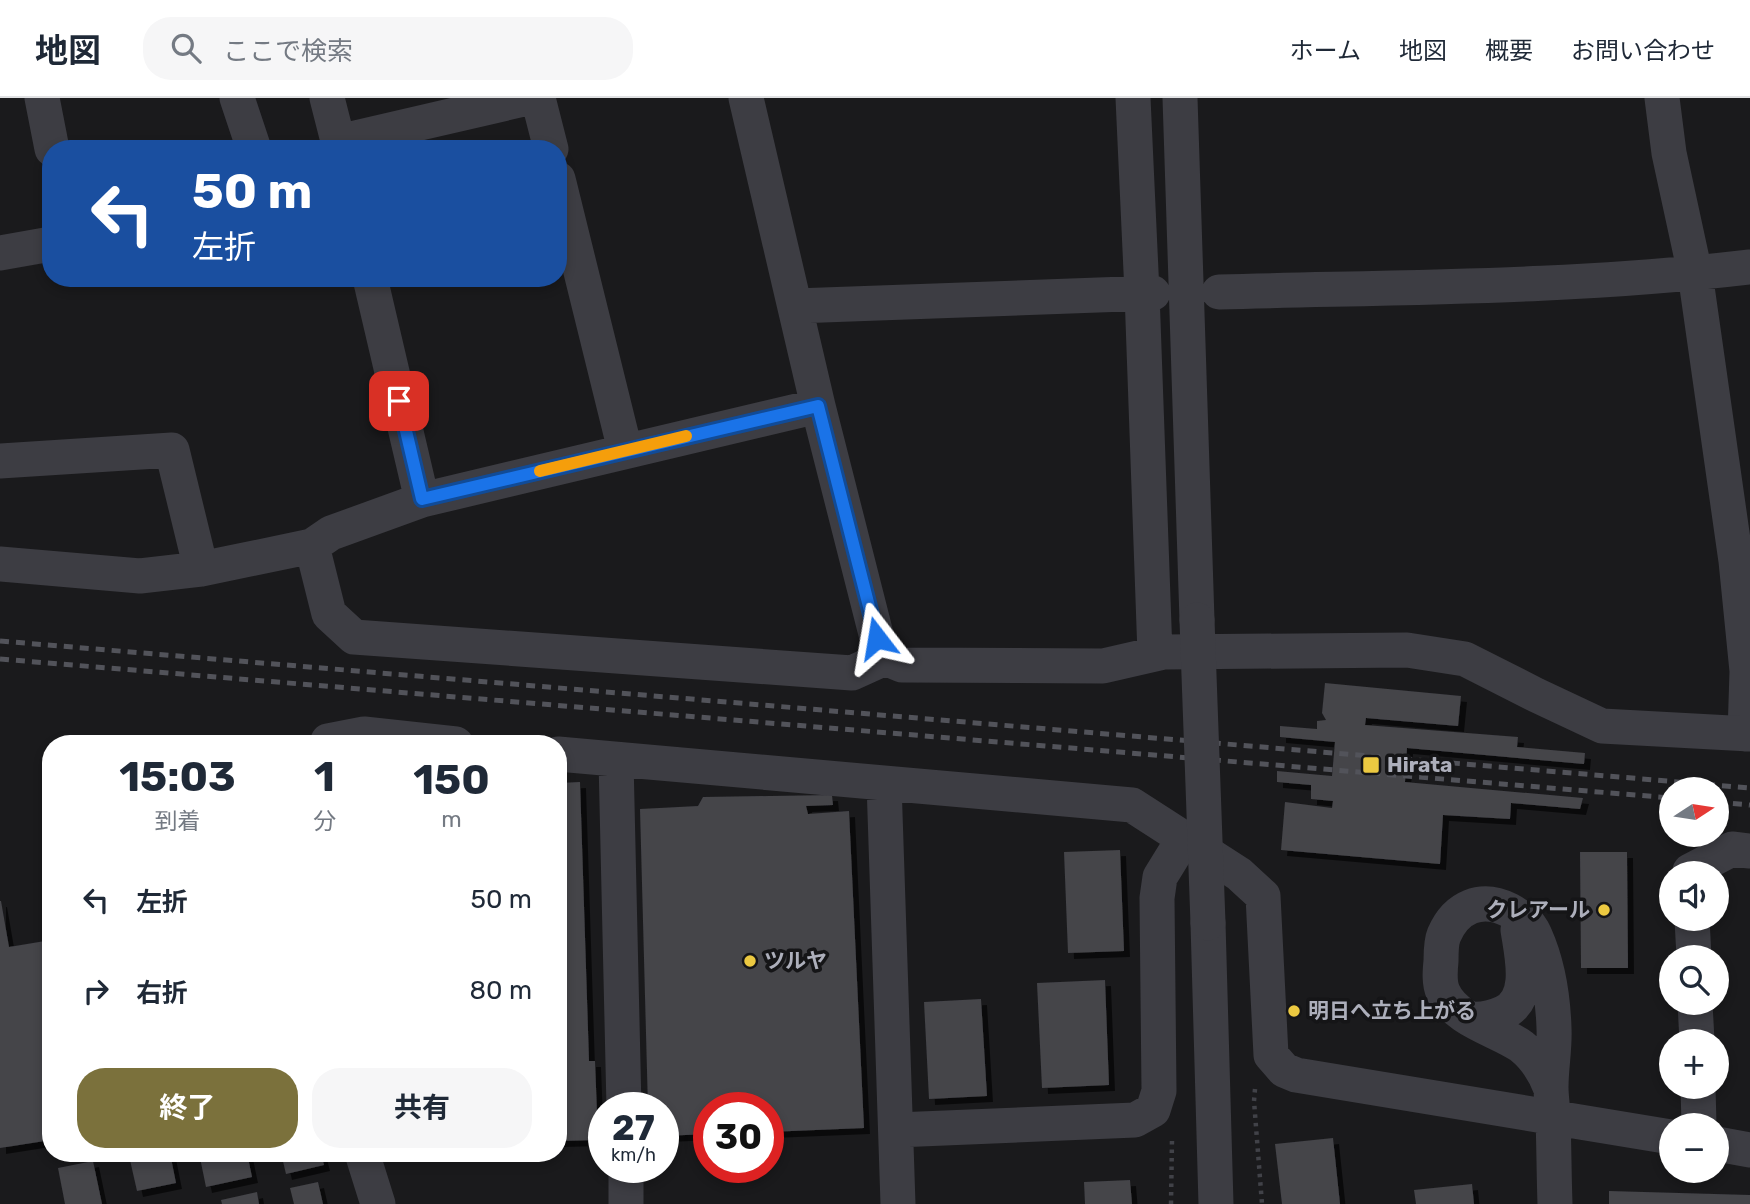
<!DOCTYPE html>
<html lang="ja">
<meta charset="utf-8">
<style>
:root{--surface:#fff;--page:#f6f6f7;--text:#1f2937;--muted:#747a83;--line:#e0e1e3;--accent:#7b713c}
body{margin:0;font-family:Rubik,"Noto Sans JP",sans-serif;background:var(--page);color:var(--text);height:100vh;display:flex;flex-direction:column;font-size:26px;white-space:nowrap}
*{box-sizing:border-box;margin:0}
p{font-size:23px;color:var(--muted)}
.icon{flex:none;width:38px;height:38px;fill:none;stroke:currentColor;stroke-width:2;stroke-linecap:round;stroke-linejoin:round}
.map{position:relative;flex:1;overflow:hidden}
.panel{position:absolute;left:42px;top:637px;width:525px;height:427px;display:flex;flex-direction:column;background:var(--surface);border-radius:28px;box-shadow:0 4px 10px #0003}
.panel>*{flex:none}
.hud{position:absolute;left:42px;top:42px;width:525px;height:147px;border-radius:28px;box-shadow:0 4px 10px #0003;background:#1a4fa0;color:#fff;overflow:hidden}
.needle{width:46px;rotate:78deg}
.buttons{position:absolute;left:1659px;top:679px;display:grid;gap:14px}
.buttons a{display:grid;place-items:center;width:70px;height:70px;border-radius:50%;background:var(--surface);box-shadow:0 4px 10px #0003;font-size:35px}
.speed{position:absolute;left:588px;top:994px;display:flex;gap:14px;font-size:35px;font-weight:700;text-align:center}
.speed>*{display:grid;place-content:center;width:91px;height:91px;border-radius:50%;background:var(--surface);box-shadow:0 4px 10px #0003;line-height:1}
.speed small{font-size:18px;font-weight:400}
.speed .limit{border:10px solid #d22;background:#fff;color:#111}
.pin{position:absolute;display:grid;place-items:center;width:60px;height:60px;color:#fff;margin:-30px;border-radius:14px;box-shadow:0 4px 10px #0006}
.me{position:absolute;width:77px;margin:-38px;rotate:346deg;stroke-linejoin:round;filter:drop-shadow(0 0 5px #0008)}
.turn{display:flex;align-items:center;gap:24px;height:147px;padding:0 35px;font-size:32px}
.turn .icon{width:91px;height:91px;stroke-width:2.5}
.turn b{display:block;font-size:49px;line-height:60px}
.eta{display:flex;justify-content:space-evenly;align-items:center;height:119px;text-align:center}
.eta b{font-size:42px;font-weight:700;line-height:49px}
.action{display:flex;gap:14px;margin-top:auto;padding:14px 35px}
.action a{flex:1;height:80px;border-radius:28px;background:var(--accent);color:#fff;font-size:28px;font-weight:700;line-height:80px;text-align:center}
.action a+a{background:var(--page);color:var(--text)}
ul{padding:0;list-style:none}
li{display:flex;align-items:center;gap:21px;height:91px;padding:0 35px}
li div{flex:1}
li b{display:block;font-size:26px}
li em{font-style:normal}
header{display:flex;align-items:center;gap:42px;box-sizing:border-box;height:98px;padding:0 35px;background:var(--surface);border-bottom:2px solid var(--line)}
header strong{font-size:33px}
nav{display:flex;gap:38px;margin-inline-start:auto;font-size:24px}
.search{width:490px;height:63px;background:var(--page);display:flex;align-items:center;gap:18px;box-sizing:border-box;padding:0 24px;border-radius:28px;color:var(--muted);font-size:26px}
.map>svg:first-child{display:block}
</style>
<header>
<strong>地図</strong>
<div class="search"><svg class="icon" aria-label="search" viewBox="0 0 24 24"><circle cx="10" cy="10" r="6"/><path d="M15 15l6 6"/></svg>ここで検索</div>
<nav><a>ホーム</a><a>地図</a><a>概要</a><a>お問い合わせ</a></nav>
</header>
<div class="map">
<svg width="1750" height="1106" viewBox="0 0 1750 1106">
<defs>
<filter id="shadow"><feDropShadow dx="6" dy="6" stdDeviation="0" flood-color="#0009"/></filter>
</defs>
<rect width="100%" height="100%" fill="#1a1a1c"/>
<path fill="#444449" filter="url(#shadow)" d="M1325,585L1461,598L1458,628L1366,620L1365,627L1518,639L1517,649L1585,655L1584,666L1407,650L1405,684L1583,700L1580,711L1511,705L1510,721L1443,717L1440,766L1281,752L1285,704L1332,710L1333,703L1311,701V687L1277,684V673L1332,678L1335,644L1280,639V628L1317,631V623L1326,622L1322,615Z
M580,684L589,963H595L598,1042L558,1043V685Z
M832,697L833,707L806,708L808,716L849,713L864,1030L768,1034V1010H709V1036L663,1038V1010H648L640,711L698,708L703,699Z
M1120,752L1124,853L1068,855L1064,754Z
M1580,754H1627L1628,870H1581Z
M0,803H1L9,849L51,842V1042L0,1050Z
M1105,882L1109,987L1042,990L1037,885Z
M981,901L987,998L929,1001L924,904Z
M1333,1040L1340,1106H1282L1275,1046Z
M163,1055H170L176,1085L137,1093L130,1062Z
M199,1055H247L252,1079L206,1089Z
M281,1055H321L324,1067L286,1076Z
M93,1063L102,1106H65L58,1070Z
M1130,1082L1132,1106H1085L1084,1084Z
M318,1084L323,1106H294L290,1090Z
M1472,1086L1474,1106H1416L1414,1092Z
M1609,1093L1750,1097V1106H1609Z
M257,1094L259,1106H222L221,1102Z"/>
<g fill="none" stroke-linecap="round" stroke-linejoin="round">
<path stroke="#414248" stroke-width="4.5" stroke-dasharray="3.5 5" stroke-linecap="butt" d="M1255,991L1254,1003L1262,1106
M1171,1106L1172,1041"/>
<path stroke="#3d3d43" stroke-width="35" d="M42,0L52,51
M237,0L254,51
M327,0L340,51
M538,0L551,51
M746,0L818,308L877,540L885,560L902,567L1103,568L1164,554L1407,552L1465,561L1536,597L1602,628L1750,636
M1133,0L1142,195L1155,556
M1180,0L1197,522
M1662,0L1669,55L1695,175L1736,463L1747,573L1745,636
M338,44L528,0
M558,81L625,352
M0,155L51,146
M370,180L422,402
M1219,194C1396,189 1574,190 1750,169
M795,208L1153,195
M0,363L172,352L201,471
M312,448L329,516L354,539L852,575L885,560
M0,466L140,478L201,471L312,448L331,435L422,402L818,308
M328,646V643L364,636L456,646
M558,656L1132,707L1239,776L1263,798L1271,957L1284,972L1296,977L1671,1039
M616,662L624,1010
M884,685L898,1106
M1691,775L1690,773L1732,751L1750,753
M1692,821L1694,859
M1208,825L1216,1106
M1695,905L1697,943
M1470,921C1481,922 1492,920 1503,915C1533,901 1522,858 1518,832
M1698,989L1699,1027
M1551,991C1545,975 1535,959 1521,948C1498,932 1455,922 1443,894C1439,885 1440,873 1441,863C1441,855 1441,844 1444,837C1456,809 1481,798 1509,812C1522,819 1529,824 1535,837C1548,866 1553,899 1554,930C1555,950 1551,969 1551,989C1551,1000 1553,1010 1553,1021C1554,1049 1554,1078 1555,1106
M896,1032L1135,1022L1153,1012L1159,993L1157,800L1160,779L1184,740
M1717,1046L1750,1052
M362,1055L378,1106
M626,1069V1106"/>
<path stroke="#52535a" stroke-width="5" stroke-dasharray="9 7" stroke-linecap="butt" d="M0,543L1750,690
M0,561L1671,700
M1717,704L1750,707"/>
<path stroke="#3d3d43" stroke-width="35" d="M1197,522L1208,825"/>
</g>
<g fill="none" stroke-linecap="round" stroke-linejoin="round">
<g stroke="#114b97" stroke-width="18">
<path id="route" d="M399,303L422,401L818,308L877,540"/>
</g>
<use href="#route" stroke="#1a73e8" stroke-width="12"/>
<path stroke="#f59e0b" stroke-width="12" d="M540,373L686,338"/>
</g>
<g fill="#ecc941" stroke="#151517" stroke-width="2.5">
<rect x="1362" y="658" width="18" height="18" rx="3.5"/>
<circle cx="1604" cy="812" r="7"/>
<circle cx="750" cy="863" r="7"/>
<circle cx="1294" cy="913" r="7"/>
</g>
<g text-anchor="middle" stroke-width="7" stroke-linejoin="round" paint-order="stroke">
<g font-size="21" font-weight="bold" fill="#adafbb" stroke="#151517" text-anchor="start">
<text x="1387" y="674">Hirata</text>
<text x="1590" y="819" text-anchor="end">クレアール</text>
<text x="764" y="870">ツルヤ</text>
<text x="1308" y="920">明日へ立ち上がる</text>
</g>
</g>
</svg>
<div class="buttons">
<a><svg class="needle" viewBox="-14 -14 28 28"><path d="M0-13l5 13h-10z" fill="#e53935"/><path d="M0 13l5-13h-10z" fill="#747a83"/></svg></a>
<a><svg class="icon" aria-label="sound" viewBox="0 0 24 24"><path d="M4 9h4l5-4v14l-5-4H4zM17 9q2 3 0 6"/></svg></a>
<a><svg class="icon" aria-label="search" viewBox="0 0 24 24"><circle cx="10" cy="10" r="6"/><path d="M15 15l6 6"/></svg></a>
<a>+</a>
<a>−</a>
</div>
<div class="speed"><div>27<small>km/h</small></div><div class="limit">30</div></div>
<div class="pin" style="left:399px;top:303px;background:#d93025"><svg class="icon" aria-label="arrive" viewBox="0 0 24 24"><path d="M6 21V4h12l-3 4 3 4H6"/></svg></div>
<svg class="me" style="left:877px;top:540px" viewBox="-20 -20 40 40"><path d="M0-17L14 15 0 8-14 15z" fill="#1a73e8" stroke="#fff" stroke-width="4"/></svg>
<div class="hud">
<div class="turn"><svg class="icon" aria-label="left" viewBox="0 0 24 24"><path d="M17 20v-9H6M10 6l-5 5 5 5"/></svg><div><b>50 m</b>左折</div></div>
</div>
<section class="panel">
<div class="eta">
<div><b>15:03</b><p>到着</p></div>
<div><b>1</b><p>分</p></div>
<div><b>150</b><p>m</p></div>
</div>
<ul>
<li><svg class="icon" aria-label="left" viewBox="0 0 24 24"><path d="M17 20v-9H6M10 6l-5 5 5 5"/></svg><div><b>左折</b></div><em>50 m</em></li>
<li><svg class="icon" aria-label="right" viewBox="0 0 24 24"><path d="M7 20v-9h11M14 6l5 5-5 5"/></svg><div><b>右折</b></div><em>80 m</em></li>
</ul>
<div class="action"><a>終了</a><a>共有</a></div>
</section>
</div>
